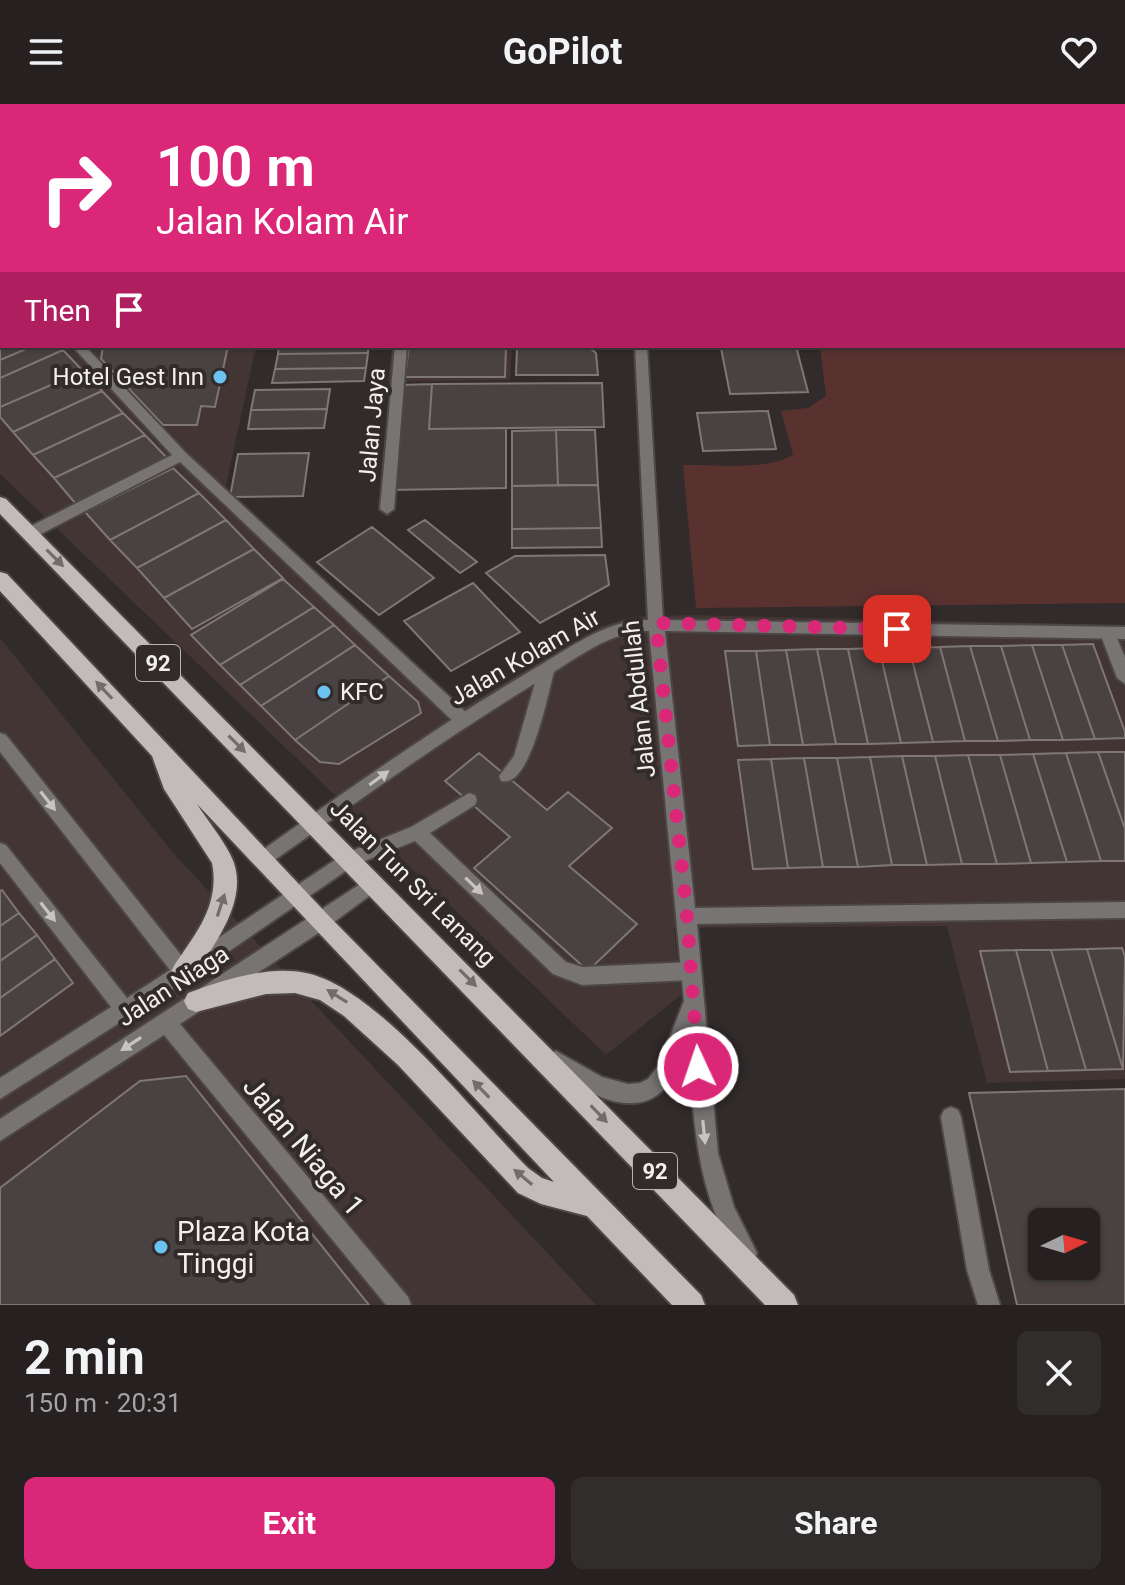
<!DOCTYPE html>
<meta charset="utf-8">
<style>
:root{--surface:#262020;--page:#322d2d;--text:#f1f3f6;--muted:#a4a3a5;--line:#423e3e;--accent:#db2777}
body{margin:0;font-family:Roboto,sans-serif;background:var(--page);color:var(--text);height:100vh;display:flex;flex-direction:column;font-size:30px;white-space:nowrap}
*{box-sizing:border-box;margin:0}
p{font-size:26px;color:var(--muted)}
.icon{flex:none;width:44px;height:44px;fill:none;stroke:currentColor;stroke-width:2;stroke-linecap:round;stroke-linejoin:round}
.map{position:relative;height:1201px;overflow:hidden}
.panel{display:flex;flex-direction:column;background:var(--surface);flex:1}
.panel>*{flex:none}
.top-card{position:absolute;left:0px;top:0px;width:1126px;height:244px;box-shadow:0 2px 6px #0004,0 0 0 2px var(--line);background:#db2777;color:#fff;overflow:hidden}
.needle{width:52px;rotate:85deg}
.fabs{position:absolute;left:1028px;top:1104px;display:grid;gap:16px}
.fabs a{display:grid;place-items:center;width:72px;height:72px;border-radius:12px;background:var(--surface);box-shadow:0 2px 6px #0004,0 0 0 2px var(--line);font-size:40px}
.pin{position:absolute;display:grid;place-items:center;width:68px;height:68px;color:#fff;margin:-34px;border-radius:16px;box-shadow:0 4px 12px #0006}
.me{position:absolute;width:88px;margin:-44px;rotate:357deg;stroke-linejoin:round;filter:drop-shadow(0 0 6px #0008)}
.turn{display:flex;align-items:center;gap:28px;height:168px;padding:0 24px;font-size:36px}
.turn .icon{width:104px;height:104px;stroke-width:2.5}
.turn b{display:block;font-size:56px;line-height:68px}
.then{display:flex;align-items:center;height:76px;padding:0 24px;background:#0003;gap:16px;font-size:30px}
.round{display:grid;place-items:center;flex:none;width:84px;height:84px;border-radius:12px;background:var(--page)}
.head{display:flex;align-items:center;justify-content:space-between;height:136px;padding:0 24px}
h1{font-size:48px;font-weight:700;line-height:60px}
.cta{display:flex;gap:16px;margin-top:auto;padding:16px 24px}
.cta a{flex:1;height:92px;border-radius:12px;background:var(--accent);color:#fff;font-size:32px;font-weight:700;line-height:92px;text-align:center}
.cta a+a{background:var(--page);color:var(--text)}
header{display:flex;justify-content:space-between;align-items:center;height:104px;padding:0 24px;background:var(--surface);font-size:36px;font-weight:700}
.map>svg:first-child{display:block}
</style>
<header><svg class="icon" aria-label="menu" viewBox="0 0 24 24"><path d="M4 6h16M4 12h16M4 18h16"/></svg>GoPilot<svg class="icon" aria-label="heart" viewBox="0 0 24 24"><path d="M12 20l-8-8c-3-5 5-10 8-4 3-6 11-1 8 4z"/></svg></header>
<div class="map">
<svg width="1125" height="1201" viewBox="0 0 1125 1201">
<rect width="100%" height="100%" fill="#322b2b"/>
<path fill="#433534" d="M172,0H613V2H172Z
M640,0H1125V11L1124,2Z
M0,231L2,242H256L225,386L461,605L597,524L631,513L689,511L1125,521V975L987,979L947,822L674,824L681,891L606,951L0,370Z
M392,242H512L510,276L388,278Z
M0,534L175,751L596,1201H0Z"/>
<path fill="#593230" d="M1125,102V499L696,504L683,361C714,360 767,367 793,351L781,307L808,304L826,292L820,243L1124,242Z"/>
<path fill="#4a4242" stroke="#7f7776" stroke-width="2" fill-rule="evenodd" d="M672,0H748L749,2H676Z
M856,0H931L932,2H857Z
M0,233L2,242H33L0,256Z
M33,242H59L63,246L0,274V256Z
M103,242H228L215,303L201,302L197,321H163L101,255Z
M279,242H368V249L278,250Z
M409,242H506L505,273H405Z
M796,242L808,288L730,290L721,244Z
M517,243L591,245L596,249L598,271H516Z
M63,246L83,267L0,303V274Z
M368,249L366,264L275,265L278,250Z
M366,264L364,277L272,279L275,265Z
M83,267L102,287L13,328L0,313V303Z
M602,279L604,323L429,325L432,280Z
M432,280L429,325L506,324V384L390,386L400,281Z
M330,285L327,305L251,306L255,286Z
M102,287L123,309L33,351L13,328Z
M327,305L324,324L248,325L251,306Z
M768,307L776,345L703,347L697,309Z
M123,309L145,331L54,374L33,351Z
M556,326L558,381L512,382V327Z
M556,326H595L598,381H558Z
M145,331L167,354L75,399L54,374Z
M309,349L303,392L230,393L238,350Z
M173,364L199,389L110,436L85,408Z
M598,381L601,424L512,425V382Z
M199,389L226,416L137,464L110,436Z
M226,416L254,445L164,494L137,464Z
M425,416L477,458L460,469L408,426Z
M372,423L434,474L379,511L317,458Z
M601,424L602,443L512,444V425Z
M254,445L283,474L192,525L164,494Z
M605,451L609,481L540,519L486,469L515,452Z
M283,475L314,503L220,561L191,531Z
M473,479L520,528L451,567L404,517Z
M314,503L334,521L240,581L220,561Z
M334,521L355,541L261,602L240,581Z
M1093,540L1125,628V634L1095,635L1062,541Z
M355,541L389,572L295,636L261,602Z
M1032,541H1062L1095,635L1063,636Z
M1032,541L1063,636H1030L1001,542Z
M970,542H1001L1030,636L998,637Z
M970,542L998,637H965L940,543Z
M940,543L965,637L933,638L909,544Z
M879,544H909L933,638L901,639Z
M879,544L901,639L868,640L848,545Z
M817,545H848L868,640H836Z
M817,545L836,640L803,641L786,546Z
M786,546L803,641H770L756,547Z
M725,547H756L770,641L738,642Z
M389,572L418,598L421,609L339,660L320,658L295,636Z
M1098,648H1125V725Z
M1098,648L1125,725V757H1101L1066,649Z
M479,649L547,706L568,688L612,724L569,762L637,820L588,867L474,764L510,733L445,677Z
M1066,649L1101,757L1067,758L1033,650Z
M1033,650L1067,758L1031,759L1000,651Z
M968,651H1000L1031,759L997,760Z
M968,651L997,760H962L935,652Z
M902,652H935L962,760L927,761Z
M902,652L927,761H892L870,653Z
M870,653L892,761L858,763L837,654Z
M804,654H837L858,763H823Z
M804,654L823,763L788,764L771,655Z
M771,655L788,764L753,765L738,656Z
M2,786L19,809L0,822V787Z
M19,809L37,831L0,857V822Z
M37,831L55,855L0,894V857Z
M1122,844L1125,853L1123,965L1087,845Z
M1087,845L1123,965L1086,966L1051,846Z
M1016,846L1048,967L1010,968L980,847Z
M1016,846H1051L1086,966L1048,967Z
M55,855L73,879L0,932V894Z
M186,972L369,1201H0V1084L140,977Z
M1125,985V1201H1017L969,989ZM1042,1118H1086V1162H1042Z"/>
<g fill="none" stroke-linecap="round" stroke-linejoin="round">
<g stroke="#4d4646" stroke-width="4">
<path id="lane" d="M748,0H758V2H748Z
M932,0H942V2H932Z
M1026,0H1036L1037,2H1027Z
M1114,0H1124L1125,2H1115Z
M72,242H85L186,349L468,610L470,615L468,620H456L180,358L35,433H25L23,429L25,425L172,351Z
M1108,523L1113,525L1125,553V580L1117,574L1100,529Z
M546,562L554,568C548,589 530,686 501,677L499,672L514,652L538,568Z
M469,689L475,691L477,696L475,701L430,729L566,858L582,863L692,858L699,861L701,867L699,873L692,876L582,881L553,870L415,737L350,763L344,760L341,755L344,750L411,723Z
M951,1003L958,1006L961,1013L989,1166L1000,1201H978L967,1166L941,1013L944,1006Z"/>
</g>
<g stroke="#4d4646" stroke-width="4">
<path id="street" d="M626,0H636V2H626Z
M844,0H854V2H844Z
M0,142H2V148H0Z
M0,221H2V229H0Z
M395,242H407L394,405L387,410L380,405Z
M635,242H647L663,516L1125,523V535L665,527L695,804L1125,798V814L697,820L718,1049L734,1103L757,1149L754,1157L746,1160C734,1155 730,1142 724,1130C695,1070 693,1006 688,940C682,956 676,973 664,985C632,1019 578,984 549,963L546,956L549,949L556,947L602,973L628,980L640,979L648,975L659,961L684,897L649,527C611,526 576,555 544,574C449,631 360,696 269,760L263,763L257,760L254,755L257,750C347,686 437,622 532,566C567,546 606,515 648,516Z
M0,629L6,631L185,856L344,750L350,747L356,750L359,755L356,760L190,874L0,995V974L111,903L0,759V739L6,741L127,894L170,866L0,648Z
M374,771L380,774L383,779L380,784L326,824L180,920L408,1193L411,1201H386L164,931L0,1037V1015Z"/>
</g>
<g stroke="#4d4646" stroke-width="4">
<path id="primary" d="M0,393L6,395L794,1191L798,1201H765L0,410Z
M0,468L7,470L328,811L701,1191L705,1201H672L587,1112L541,1100L518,1089L398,961L344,912L320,896L295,889L266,890L196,908L188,905L184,897L188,889C223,876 269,861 306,869C377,883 476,1012 528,1064L542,1074L554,1078L197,700C208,717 222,734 231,752C252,794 213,842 191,876L183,879L175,876L171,868L175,860C197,828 220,800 212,759L164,685L152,652L0,487Z"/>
</g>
<g stroke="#4d4646" stroke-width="4">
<path id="highway" d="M1124,15H1125V25H1124Z
M0,22H2V32H0Z"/>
</g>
<use href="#lane" fill="#787474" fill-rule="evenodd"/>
<use href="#street" fill="#787474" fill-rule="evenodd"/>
<use href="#primary" fill="#c3bbba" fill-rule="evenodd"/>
<use href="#highway" fill="#e1d7d6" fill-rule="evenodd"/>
</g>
<defs><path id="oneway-solid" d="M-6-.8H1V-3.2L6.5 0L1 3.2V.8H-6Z" transform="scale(2)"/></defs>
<g fill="#736c6b">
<use href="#oneway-solid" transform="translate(55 454) rotate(45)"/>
<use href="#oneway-solid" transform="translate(104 586) rotate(-133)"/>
<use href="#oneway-solid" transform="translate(237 640) rotate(45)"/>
<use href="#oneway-solid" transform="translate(221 801) rotate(-72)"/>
<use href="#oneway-solid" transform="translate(468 874) rotate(45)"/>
<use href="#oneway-solid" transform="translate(337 892) rotate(-148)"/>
<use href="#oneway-solid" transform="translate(481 985) rotate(-134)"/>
<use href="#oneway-solid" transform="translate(599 1010) rotate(46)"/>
<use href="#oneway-solid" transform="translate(523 1073) rotate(-140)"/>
</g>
<g fill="#c9c4c4">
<use href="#oneway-solid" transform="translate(379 674) rotate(-36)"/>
<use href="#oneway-solid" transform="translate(48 697) rotate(52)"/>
<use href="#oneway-solid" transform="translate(474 782) rotate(44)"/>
<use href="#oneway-solid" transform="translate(48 808) rotate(52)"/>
<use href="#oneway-solid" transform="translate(131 940) rotate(147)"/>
<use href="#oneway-solid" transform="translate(704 1028) rotate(84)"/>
</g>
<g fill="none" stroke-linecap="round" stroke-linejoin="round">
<path stroke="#db2777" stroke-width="14" stroke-dasharray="0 25.2" d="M698,963L687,812L656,519L897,525"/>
</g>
<g fill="#6ac3f1" stroke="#322b2b" stroke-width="3">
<circle cx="220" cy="273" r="8"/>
<circle cx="324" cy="588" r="8"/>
<circle cx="161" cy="1143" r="8"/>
</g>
<g text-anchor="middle" stroke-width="8" stroke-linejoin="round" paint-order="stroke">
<g fill="#322b2b" stroke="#bab4b4" stroke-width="2">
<rect x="136" y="541" width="44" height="36" rx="6"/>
<rect x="633" y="1049" width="44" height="36" rx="6"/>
</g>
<g font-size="22" font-weight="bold" fill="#f4efef">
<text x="158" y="567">92</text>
<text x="655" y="1075">92</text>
</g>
<g font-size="24" fill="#f4efef" stroke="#322b2b" text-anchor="end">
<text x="204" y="281">Hotel Gest Inn</text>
<text x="340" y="596" text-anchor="start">KFC</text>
</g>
<g font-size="24" fill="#f4efef" stroke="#322b2b">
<text transform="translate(372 321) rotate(-85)" y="8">Jalan Jaya</text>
<text transform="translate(525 553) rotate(-30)" y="8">Jalan Kolam Air</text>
<text transform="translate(639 595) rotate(-96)" y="8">Jalan Abdullah</text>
<text transform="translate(413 779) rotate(45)" y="8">Jalan Tun Sri Lanang</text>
<text transform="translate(173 882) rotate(-33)" y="8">Jalan Niaga</text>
</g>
<g font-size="28" fill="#f4efef" stroke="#322b2b">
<text transform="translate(304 1042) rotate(50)" y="10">Jalan Niaga 1</text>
</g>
<g font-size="28" fill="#f4efef" stroke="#322b2b" text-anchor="start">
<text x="177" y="1137">Plaza Kota<tspan x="177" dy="32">Tinggi</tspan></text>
</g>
</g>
</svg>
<div class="fabs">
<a><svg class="needle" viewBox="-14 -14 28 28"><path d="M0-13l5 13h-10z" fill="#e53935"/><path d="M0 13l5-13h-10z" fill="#a4a3a5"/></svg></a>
</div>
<div class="pin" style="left:897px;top:525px;background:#d93025"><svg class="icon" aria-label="arrive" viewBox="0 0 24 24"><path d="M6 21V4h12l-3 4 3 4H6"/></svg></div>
<svg class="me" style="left:698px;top:963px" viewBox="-20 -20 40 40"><circle r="17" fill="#db2777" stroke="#fff" stroke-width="3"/><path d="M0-11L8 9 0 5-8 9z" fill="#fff"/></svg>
<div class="top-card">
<div class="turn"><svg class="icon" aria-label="right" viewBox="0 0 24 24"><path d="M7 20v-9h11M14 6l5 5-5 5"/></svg><div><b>100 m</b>Jalan Kolam Air</div></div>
<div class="then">Then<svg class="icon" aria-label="arrive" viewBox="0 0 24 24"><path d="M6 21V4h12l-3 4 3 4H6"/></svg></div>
</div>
</div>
<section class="panel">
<div class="head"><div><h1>2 min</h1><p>150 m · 20:31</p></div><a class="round"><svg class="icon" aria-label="close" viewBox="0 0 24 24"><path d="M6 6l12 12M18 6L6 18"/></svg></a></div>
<div class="cta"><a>Exit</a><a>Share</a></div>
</section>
